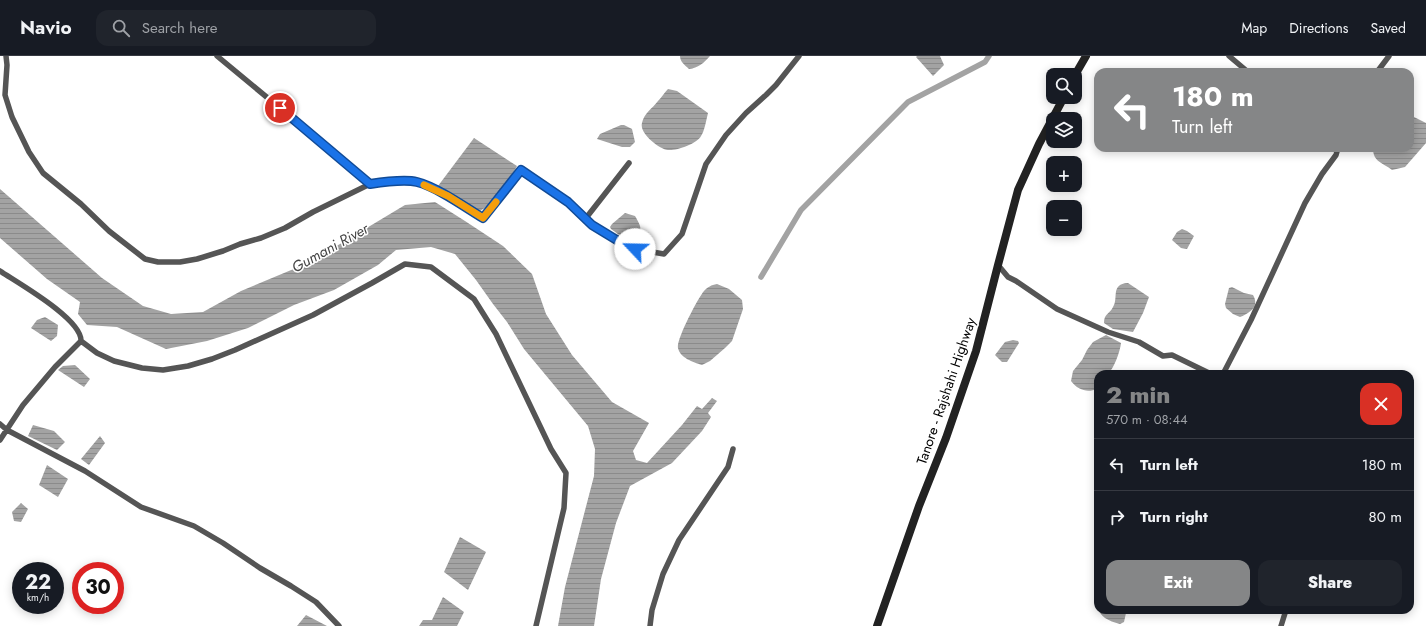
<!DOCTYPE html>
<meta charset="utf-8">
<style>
:root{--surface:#171b24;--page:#20242c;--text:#f1f3f6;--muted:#9ea1a6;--line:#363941;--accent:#858687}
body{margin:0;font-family:Jost,sans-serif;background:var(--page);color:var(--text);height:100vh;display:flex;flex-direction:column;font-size:15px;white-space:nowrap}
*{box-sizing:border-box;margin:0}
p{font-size:13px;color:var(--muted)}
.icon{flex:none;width:22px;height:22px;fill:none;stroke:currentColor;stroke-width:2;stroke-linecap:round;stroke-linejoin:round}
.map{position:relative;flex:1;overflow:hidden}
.sheet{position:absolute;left:1094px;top:314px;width:320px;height:244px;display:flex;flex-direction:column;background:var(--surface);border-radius:12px;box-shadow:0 2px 10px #0003}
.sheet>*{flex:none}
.top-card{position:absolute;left:1094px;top:12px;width:320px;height:84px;border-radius:12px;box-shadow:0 2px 10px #0003;background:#858687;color:#fff;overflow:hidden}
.controls{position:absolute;left:1046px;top:12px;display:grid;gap:8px}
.controls a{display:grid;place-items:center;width:36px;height:36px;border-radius:8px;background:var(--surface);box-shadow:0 2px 10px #0003;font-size:20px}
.speed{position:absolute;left:12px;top:506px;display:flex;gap:8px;font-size:20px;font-weight:700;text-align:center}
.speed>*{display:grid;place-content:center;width:52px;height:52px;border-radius:50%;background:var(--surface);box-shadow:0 2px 10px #0003;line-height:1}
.speed small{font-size:10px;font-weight:400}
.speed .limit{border:6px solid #d22;background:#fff;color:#111}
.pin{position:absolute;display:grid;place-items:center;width:34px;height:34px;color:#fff;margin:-17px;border:2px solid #fff;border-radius:50%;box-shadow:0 1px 4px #0007}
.me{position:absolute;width:44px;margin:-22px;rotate:294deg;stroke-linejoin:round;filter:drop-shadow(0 0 3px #0008)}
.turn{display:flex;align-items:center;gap:14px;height:84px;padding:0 12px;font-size:18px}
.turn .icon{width:52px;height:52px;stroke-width:2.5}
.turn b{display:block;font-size:28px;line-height:34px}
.round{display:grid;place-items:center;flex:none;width:42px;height:42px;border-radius:12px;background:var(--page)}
.summary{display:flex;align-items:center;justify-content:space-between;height:68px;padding:0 12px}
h1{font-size:24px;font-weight:800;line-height:30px;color:var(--accent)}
.action{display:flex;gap:8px;margin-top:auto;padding:8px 12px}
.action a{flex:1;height:46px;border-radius:12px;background:var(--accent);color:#fff;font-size:16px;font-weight:800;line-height:46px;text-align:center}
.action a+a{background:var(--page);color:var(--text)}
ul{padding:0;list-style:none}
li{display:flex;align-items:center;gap:12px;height:52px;padding:0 12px;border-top:1px solid var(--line)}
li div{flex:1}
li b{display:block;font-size:15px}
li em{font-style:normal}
header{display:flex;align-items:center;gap:24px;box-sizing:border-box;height:56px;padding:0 20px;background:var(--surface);border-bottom:1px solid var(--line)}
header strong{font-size:19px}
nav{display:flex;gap:22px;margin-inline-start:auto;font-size:14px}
.search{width:280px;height:36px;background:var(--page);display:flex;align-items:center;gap:10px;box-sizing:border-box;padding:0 14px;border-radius:12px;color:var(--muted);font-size:15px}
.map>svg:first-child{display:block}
</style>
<header>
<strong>Navio</strong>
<div class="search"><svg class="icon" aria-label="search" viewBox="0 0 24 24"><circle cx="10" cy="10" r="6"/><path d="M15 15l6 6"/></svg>Search here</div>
<nav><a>Map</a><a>Directions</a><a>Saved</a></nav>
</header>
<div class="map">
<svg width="1426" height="570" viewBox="0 0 1426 570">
<defs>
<pattern id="water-rules" width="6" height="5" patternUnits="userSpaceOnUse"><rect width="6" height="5" fill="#a3a3a3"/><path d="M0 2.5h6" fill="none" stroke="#8b8b8b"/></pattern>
</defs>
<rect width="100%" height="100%" fill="#fff"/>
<path fill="url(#water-rules)" d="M680,0H710C704,7 698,12 689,13C685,9 680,6 680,0Z
M917,0H940L944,9L933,20L916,1Z
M668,33L677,35L708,57C707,61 704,77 701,80C697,88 676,95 668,94C659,93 639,77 642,67C644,57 652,53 658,45C662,41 664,37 668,33Z
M1410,59L1426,67V87L1405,111L1392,114C1382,106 1373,106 1373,92H1410Z
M621,69H624L632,73L635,86L630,91H622L597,83L600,78Z
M474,82L517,110C508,127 497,145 480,155L438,130Z
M0,133L102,222L143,250L171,258L203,256L241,235L296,212L340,188L405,149L435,146L465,165L503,190L532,218L546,258L572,299L612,346L649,367L633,395L636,404L647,407L682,369L697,350L702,353L712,342L717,345L708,357L711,361L702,375L672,407L630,430L616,467L601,523L594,570H558L565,531L594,420L595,393L588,370L524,293L507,266L493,248L476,224L455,198L431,191L396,194L378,209L334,234L294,249L248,272L207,285L166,293L117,271L87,269L78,258L80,246L47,223L0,182Z
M625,157L635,160C642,172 643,174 633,185L625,183L611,173L610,171L612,168Z
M1182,173L1187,175L1194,180L1187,193L1181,192L1172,184L1177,176Z
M1128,227L1149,241L1143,257L1133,276L1113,273L1104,267C1104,257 1110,258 1113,251C1119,242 1110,228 1128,227Z
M717,228L729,233L742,244L743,253L732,285L725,292L710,305L702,309C693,306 680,302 678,292C676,284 698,242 704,235C708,231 711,229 717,228Z
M1232,231L1244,237L1253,239C1260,251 1249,257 1240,261L1233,258L1226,252L1225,248L1229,232Z
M45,261L58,269L57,280L51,285L31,272L37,264Z
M1106,279L1121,287C1120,296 1114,312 1108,318H1098L1097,333C1087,337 1078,334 1071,325L1073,315L1082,304L1087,294L1093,286Z
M1013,284L1018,285L1019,287L1007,306H1002L995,299L1005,286Z
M75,309L90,323L84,331L58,314L63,310Z
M33,369L54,375L65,386L57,394L28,380Z
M100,380L105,387L89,409L81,403Z
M47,409L68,423L58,441L39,429Z
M21,447L28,453L21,466L14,465L12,456Z
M460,481L486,496L468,534L444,516Z
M443,541L464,556L457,570H419L423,564H432Z
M1098,547V554H1124L1126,557L1124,566L1120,568C1108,565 1100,561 1096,549Z
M306,559L327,570H297Z"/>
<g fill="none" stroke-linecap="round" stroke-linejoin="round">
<path stroke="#a3a3a3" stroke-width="5.5" d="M761,221L801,154L908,46L985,6L989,0"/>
<path stroke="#555" stroke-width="5.5" d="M6,0L7,9L5,39L12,61L29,96L43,117L81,148L109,175L145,203L158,206H180L197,203L223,195L240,188L261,182L285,172L313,156L370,128L315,81L217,0
M1229,0L1248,16
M1377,16L1389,0
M370,128C383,126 405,123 417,126C437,131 465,151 483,162L521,114L568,146L592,169L620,186L635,193L664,198L682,178L706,108L726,79L746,57L766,39L776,29L799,0
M586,162L629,107
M998,209L1008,221L1016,225L1057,253L1108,276L1139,286L1163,300L1172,299L1211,318
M0,215C18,227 82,263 81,285L55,311L23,349L0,384
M81,285L97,297L114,305L142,312L163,314L188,310L212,303L235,294L313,259L372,227L405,208L431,211L474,243L496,278L551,393L566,417L564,452L536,570
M1223,318L1251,264L1305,147L1322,118L1336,99L1338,92
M0,368L7,374L85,415L141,451L194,470L223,487L260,512L291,530L316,546L339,570
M650,570L652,554L663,518L679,484L728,411L733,393
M1281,570L1286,554"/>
<path stroke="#222" stroke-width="8" d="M1075,19L1086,0
M877,570L919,450L946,382L976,295L998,209L1018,134L1039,88L1064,41"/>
</g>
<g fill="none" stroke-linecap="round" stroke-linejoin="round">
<g stroke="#114b97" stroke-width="10">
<path id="route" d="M280,52L370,128C383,126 405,123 417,126C437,131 465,151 483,162L521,114L568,146L592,169L620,186L635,193"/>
</g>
<use href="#route" stroke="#1a73e8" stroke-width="7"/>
<path stroke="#f59e0b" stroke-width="7" d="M424,129L448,140L483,162L496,146"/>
</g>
<g text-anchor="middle" stroke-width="3" stroke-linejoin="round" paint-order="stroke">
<g font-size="14" fill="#000" stroke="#fff">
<text transform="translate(946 335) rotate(-71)" y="5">Tanore - Rajshahi Highway</text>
</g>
<g font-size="15" font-style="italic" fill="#444" stroke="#fff">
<text transform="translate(330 192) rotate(-29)" y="5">Gumani River</text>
</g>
</g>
</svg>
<div class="controls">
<a><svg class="icon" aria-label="search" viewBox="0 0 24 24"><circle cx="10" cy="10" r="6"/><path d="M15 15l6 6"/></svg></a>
<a><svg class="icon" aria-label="layers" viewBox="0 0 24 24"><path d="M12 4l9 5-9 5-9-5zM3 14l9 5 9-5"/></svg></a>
<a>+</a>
<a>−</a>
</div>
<div class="speed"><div>22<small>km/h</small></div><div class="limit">30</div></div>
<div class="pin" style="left:280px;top:52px;background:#d93025"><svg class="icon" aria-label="arrive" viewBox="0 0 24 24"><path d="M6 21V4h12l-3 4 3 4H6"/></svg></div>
<svg class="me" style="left:635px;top:193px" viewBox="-20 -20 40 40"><circle r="19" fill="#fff"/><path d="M0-13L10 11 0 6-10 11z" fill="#1a73e8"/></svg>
<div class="top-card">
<div class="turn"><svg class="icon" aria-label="left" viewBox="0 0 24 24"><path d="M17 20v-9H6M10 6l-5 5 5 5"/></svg><div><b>180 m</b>Turn left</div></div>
</div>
<section class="sheet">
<div class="summary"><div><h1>2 min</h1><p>570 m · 08:44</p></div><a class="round" style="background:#d93025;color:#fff"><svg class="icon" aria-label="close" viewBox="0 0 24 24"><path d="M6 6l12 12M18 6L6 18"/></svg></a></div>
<ul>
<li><svg class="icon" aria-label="left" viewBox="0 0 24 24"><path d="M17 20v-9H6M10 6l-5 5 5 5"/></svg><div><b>Turn left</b></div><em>180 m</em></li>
<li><svg class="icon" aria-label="right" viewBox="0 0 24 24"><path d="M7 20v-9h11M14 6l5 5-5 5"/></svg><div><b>Turn right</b></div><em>80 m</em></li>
</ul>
<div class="action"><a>Exit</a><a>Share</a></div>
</section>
</div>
